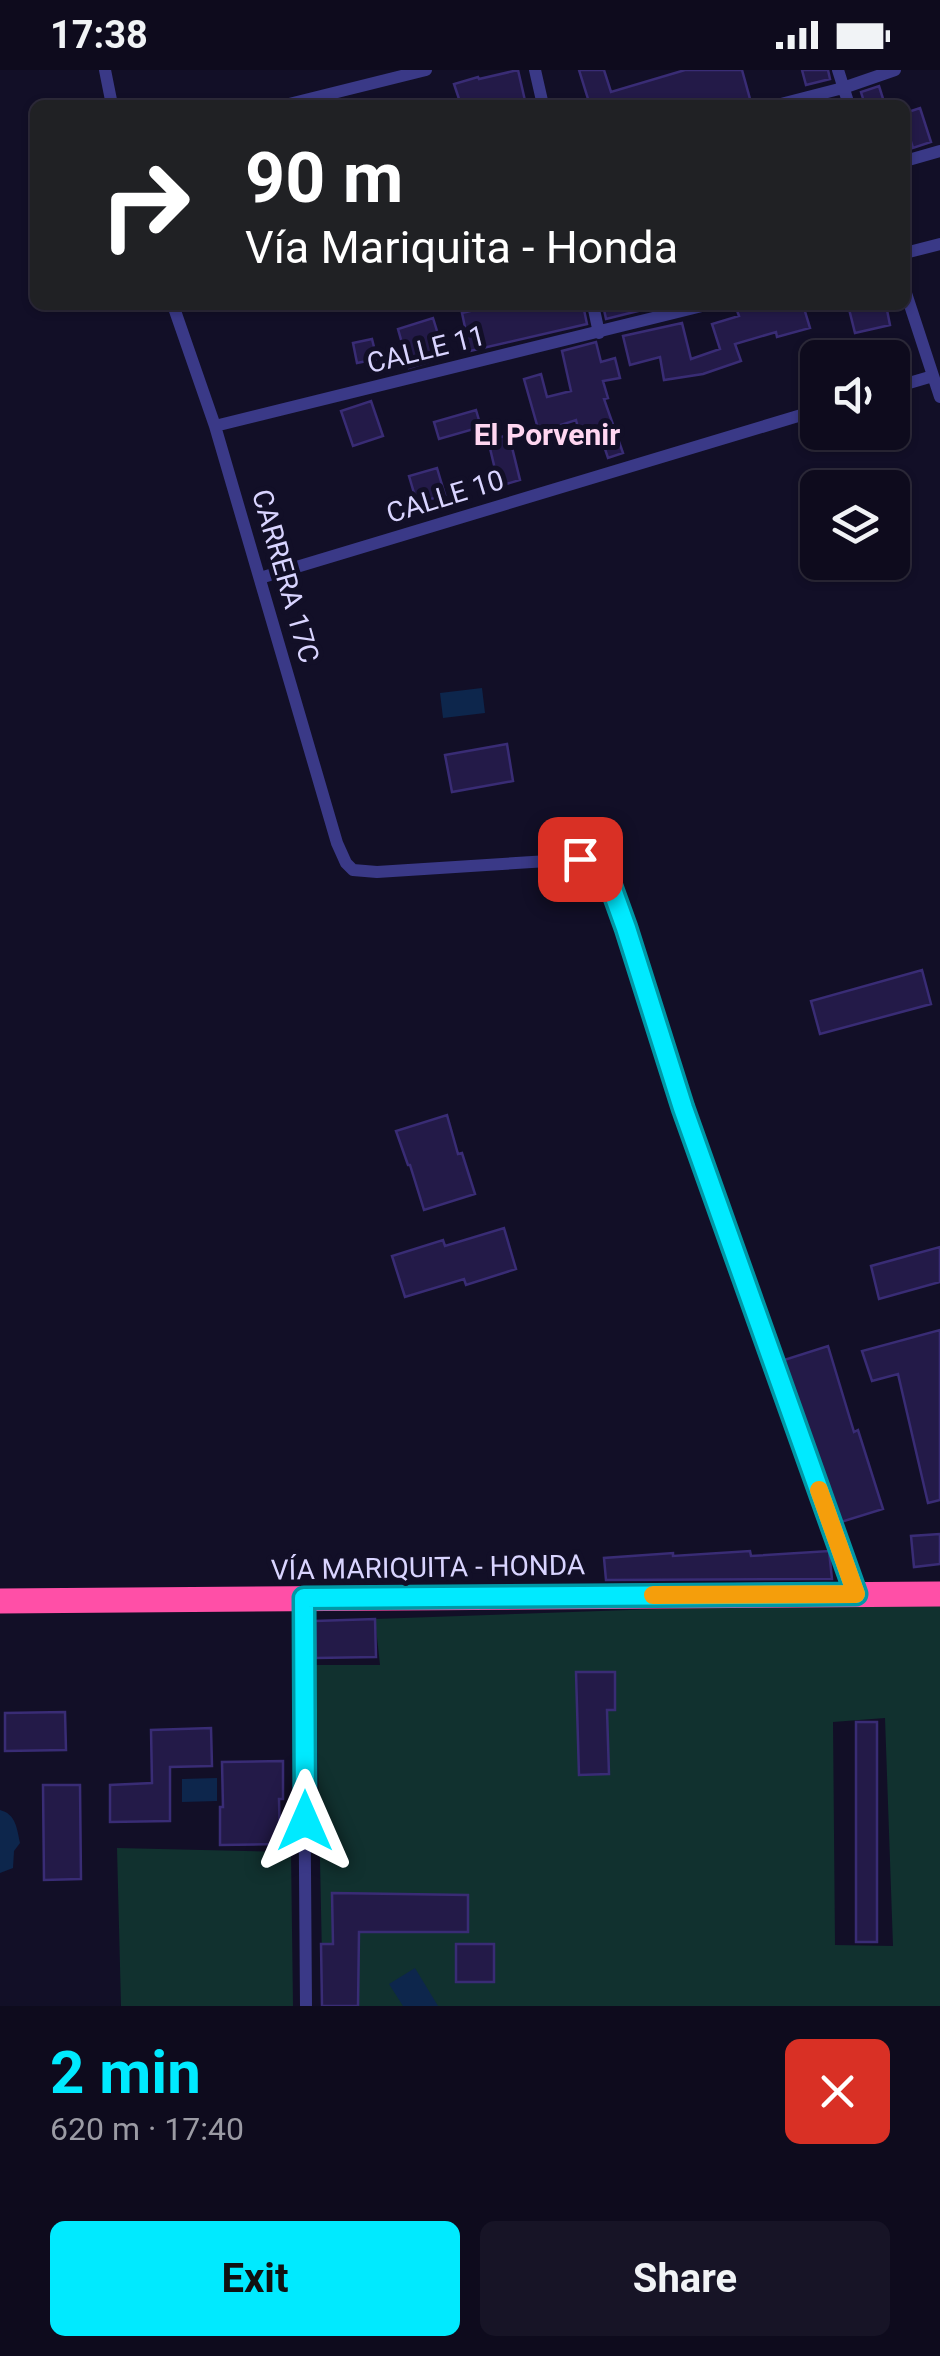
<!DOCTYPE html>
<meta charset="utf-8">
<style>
:root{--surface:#0e0b1d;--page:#171426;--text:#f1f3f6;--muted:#9b9ba4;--line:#2e2b3b;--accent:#00eaff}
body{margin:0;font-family:Roboto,sans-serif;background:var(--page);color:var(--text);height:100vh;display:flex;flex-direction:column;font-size:38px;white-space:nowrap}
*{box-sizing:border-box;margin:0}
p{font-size:32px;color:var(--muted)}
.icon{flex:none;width:55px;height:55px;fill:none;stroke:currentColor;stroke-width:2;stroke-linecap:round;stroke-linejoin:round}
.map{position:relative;height:1936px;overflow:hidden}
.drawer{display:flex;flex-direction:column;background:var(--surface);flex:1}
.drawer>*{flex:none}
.hud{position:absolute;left:30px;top:30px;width:880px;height:210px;border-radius:15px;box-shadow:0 2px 8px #0004,0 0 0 2px var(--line);background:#202124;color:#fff;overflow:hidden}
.tools{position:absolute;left:800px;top:270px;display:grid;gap:20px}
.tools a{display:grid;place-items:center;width:110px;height:110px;border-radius:15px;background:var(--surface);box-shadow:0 2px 8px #0004,0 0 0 2px var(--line);font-size:50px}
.pin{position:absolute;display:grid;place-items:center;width:85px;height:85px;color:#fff;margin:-42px;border-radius:20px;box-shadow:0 5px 15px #0006}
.me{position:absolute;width:110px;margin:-55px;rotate:0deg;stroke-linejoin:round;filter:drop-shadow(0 0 8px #0008)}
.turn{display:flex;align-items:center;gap:35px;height:210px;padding:0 50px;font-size:45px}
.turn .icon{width:130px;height:130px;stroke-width:2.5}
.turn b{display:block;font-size:70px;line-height:85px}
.round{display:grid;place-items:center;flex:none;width:105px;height:105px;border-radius:15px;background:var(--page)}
.summary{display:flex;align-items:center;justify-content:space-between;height:170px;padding:0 50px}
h1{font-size:60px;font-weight:700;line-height:75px;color:var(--accent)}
.primary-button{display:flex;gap:20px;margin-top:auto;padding:20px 50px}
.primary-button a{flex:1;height:115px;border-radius:15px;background:var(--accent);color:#111;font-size:40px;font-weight:700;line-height:115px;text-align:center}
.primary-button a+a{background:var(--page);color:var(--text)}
.status{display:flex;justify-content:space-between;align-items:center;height:70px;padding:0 50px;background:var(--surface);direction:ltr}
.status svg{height:28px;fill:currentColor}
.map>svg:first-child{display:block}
</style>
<div class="status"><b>17:38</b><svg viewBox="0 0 49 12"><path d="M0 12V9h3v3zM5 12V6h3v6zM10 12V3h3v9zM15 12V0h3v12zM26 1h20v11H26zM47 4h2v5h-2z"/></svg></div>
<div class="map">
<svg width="940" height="1936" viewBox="0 0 940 1936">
<rect width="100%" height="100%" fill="#120f27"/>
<path fill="#11312f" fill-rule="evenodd" d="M882,1531H940V1936H323L316,1595H380L375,1549ZM885,1648L893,1876L835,1875L833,1652Z
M117,1778L291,1782L293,1936H121Z"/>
<path fill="#0d264c" d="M482,618L485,643L443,648L440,623Z
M217,1708V1731L182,1732V1709Z
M0,1740C16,1744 17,1759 20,1773L14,1781L13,1798L0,1803Z
M415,1898L438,1936H403L389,1914Z"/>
<path fill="#231a48" stroke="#392c75" stroke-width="2.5" d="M518,0L526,35H461L454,14L478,7L479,9Z
M579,0H604L611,22L685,0H742L750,29L729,35H579L578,32L588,29Z
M802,0H828L830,9L806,15Z
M879,16L885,35H865L861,22Z
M920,38L931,72L913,78L905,53V43Z
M495,235H508L509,240L528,235H583L587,254L470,281L462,243Z
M603,235H649L650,238L606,249Z
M735,235H803L810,258L777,267L776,262L735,274L741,291L703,304L664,310L660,287L630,295L623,266L682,253L691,289L720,279L712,254L739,246Z
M848,235H886L890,255L855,263Z
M433,248L445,287L409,298L398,259Z
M372,269L377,289L357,293L353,273Z
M596,272L601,292L615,288L620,308L603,311L608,328L604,329L623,383L608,388L600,364L581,370L576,350L539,362L524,309L541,304L547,327L571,321L562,281Z
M371,331L383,366L353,376L341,341Z
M476,340L481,357L439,369L434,352Z
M509,365L520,410L499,416L488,370Z
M437,398L445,425L417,433L409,406Z
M507,674L513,711L452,722L445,685Z
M922,900L931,934L820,964L811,931Z
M447,1045L458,1084L462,1083L475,1124L424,1140L410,1095H408L396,1061Z
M504,1158L516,1199L466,1215L464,1209L405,1227L392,1186L443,1170L445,1176Z
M940,1177V1212L879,1229L871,1196Z
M940,1260V1430L928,1433L898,1304L872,1311L862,1281Z
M828,1276L854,1362L858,1360L883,1439L841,1452L784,1290Z
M940,1464V1494L914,1497L911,1466Z
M750,1481L751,1486L829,1481L832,1509L606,1510L604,1488L673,1483V1486Z
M375,1549L376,1587L316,1588L315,1551Z
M576,1602H615V1640H607L609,1704L579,1705Z
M65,1642L66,1680L5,1681V1643Z
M856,1652H877V1872H856Z
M211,1658L212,1696L170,1697V1751L110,1752V1715L152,1713L151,1660Z
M283,1691V1729H279L280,1774L220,1775V1737H223L222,1692Z
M43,1715H80L81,1809L44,1810Z
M332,1823L468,1825V1862H359L358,1936H322L321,1874H333Z
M456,1874H494V1912H456Z"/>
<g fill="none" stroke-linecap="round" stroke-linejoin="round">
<path stroke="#3a3987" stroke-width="12" d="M105,0L112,35
M535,0L543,35
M838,0L849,35
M285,35L426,0
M777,35L843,18L895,0
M905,91L940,81
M905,183L940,174
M905,220L940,327
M173,235L215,356L337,773L346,793L353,800L377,802L580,789L600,797L608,808L683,1038L856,1524
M593,235L599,263
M892,318L933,306
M215,356L706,235
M260,508L818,340
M303,1529L306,1936"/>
<path stroke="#ff4fa7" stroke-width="25" d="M0,1531L940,1524"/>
</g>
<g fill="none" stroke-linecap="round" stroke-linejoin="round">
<g stroke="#0098a6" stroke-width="25">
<path id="route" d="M305,1751L304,1528L856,1524L683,1038L626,858L608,808L600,798L580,789"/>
</g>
<use href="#route" stroke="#00eaff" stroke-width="18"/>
<path stroke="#f59e0b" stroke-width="18" d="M653,1525L856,1524L819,1420"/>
</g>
<g text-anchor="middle" stroke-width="10" stroke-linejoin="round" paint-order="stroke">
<g font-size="28" fill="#d9d4ff" stroke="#120f27">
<text transform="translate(426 279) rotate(-14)" y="10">CALLE 11</text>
<text transform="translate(445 426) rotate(-17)" y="10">CALLE 10</text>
<text transform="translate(286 506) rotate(74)" y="10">CARRERA 17C</text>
<text transform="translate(428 1497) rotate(-1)" y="10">VÍA MARIQUITA - HONDA</text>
</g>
<g font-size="30" font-weight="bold" fill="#ffd6f1" stroke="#120f27">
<text x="547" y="375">El Porvenir</text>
</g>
</g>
</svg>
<div class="tools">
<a><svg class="icon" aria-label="sound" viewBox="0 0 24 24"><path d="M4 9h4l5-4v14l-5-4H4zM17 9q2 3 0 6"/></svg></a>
<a><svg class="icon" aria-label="layers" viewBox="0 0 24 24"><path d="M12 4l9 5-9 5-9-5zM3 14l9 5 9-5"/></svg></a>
</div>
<div class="pin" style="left:580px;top:789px;background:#d93025"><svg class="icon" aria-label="arrive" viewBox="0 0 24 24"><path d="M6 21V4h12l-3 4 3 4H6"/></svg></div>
<svg class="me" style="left:305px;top:1751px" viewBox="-20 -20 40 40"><path d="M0-17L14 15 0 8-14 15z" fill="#00eaff" stroke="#fff" stroke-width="4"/></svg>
<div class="hud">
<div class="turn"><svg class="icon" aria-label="right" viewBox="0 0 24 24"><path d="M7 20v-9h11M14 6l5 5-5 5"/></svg><div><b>90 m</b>Vía Mariquita - Honda</div></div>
</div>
</div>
<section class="drawer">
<div class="summary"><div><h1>2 min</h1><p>620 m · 17:40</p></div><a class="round" style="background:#d93025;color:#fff"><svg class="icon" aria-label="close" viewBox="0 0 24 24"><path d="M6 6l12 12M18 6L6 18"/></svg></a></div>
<div class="primary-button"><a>Exit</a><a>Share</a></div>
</section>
